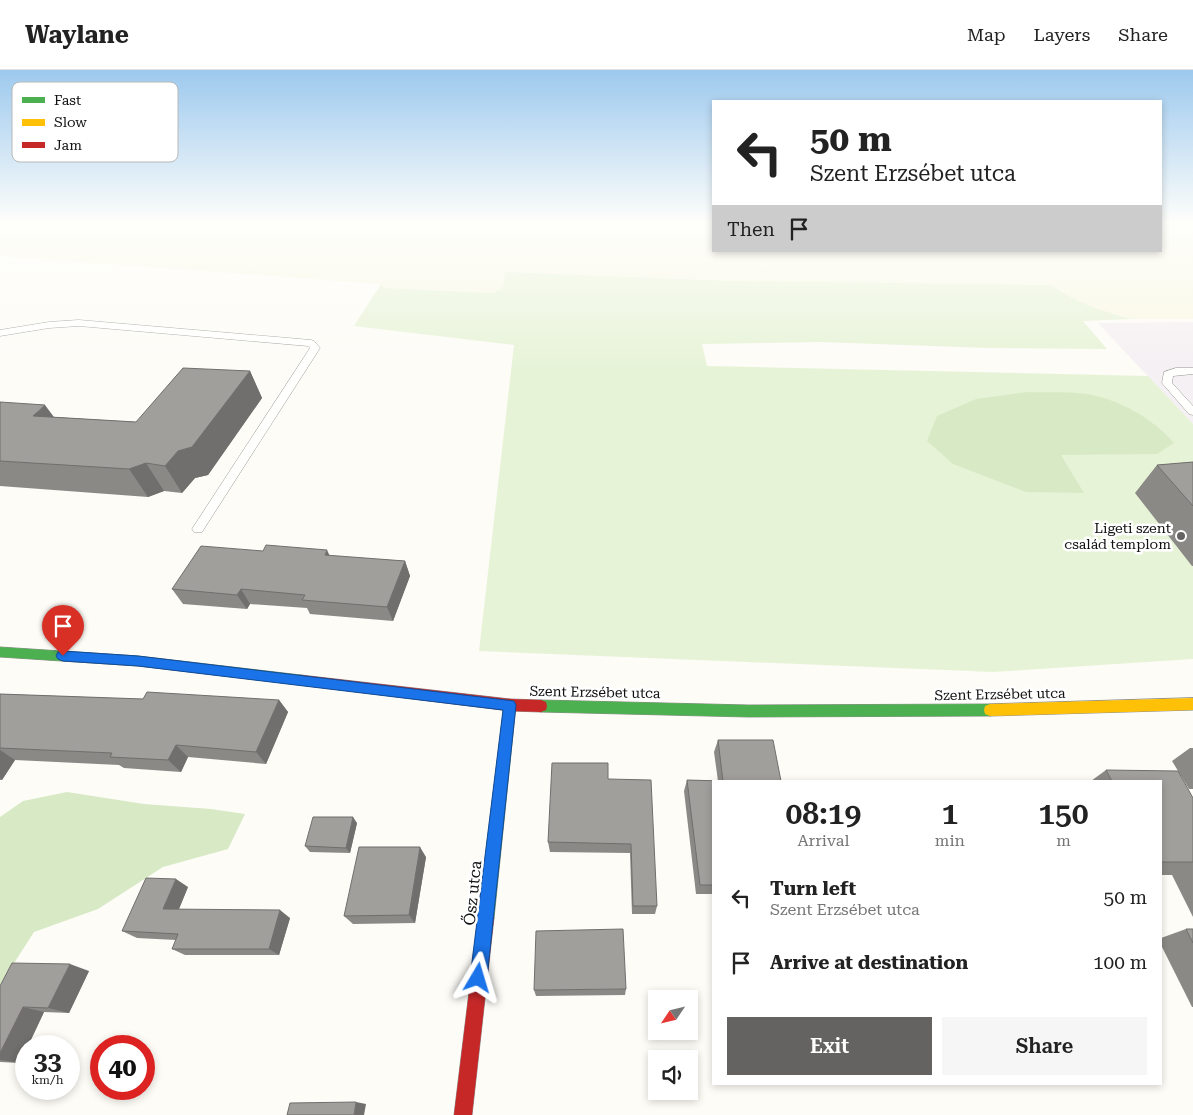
<!DOCTYPE html>
<meta charset="utf-8">
<style>
:root{--surface:#fff;--page:#f6f6f6;--text:#222;--muted:#767676;--line:#e0e0e0;--accent:#646362}
body{margin:0;font-family:"Roboto Serif",serif;background:var(--page);color:var(--text);height:100vh;display:flex;flex-direction:column;font-size:19px;white-space:nowrap}
*{box-sizing:border-box;margin:0}
p{font-size:16px;color:var(--muted)}
.icon{flex:none;width:28px;height:28px;fill:none;stroke:currentColor;stroke-width:2;stroke-linecap:round;stroke-linejoin:round}
.map{position:relative;flex:1;overflow:hidden}
.panel{position:absolute;left:712px;top:710px;width:450px;height:305px;display:flex;flex-direction:column;background:var(--surface);border-radius:0px;box-shadow:0 2px 8px #0003}
.panel>*{flex:none}
.hud{position:absolute;left:712px;top:30px;width:450px;height:152px;border-radius:0px;box-shadow:0 2px 8px #0003;background:#fff;color:var(--text);overflow:hidden}
.needle{width:32px;rotate:235deg}
.tools{position:absolute;left:648px;top:920px;display:grid;gap:10px}
.tools a{display:grid;place-items:center;width:50px;height:50px;border-radius:0px;background:var(--surface);box-shadow:0 2px 8px #0003;font-size:25px}
.speed{position:absolute;left:15px;top:965px;display:flex;gap:10px;font-size:25px;font-weight:700;text-align:center}
.speed>*{display:grid;place-content:center;width:65px;height:65px;border-radius:50%;background:var(--surface);box-shadow:0 2px 8px #0003;line-height:1}
.speed small{font-size:12px;font-weight:400}
.speed .limit{border:8px solid #d22;background:#fff;color:#111}
.pin{position:absolute;display:grid;place-items:center;width:42px;height:42px;color:#fff;margin:-51px -21px;border-radius:50% 50% 50% 0;rotate:-45deg;box-shadow:0 0 5px #0007}
.pin .icon{rotate:45deg}
.me{position:absolute;width:55px;margin:-28px;rotate:7deg;stroke-linejoin:round;filter:drop-shadow(0 0 4px #0008)}
.turn{display:flex;align-items:center;gap:18px;height:105px;padding:0 15px;font-size:22px}
.turn .icon{width:65px;height:65px;stroke-width:2.5}
.turn b{display:block;font-size:35px;line-height:42px}
.then{display:flex;align-items:center;height:48px;padding:0 15px;background:#0003;gap:10px;font-size:19px}
.eta{display:flex;justify-content:space-evenly;align-items:center;height:85px;text-align:center}
.eta b{font-size:30px;font-weight:600;line-height:35px}
.button{display:flex;gap:10px;margin-top:auto;padding:10px 15px}
.button a{flex:1;height:58px;border-radius:0px;background:var(--accent);color:#fff;font-size:20px;font-weight:600;line-height:58px;text-align:center}
.button a+a{background:var(--page);color:var(--text)}
ul{padding:0;list-style:none}
li{display:flex;align-items:center;gap:15px;height:65px;padding:0 15px}
li div{flex:1}
li b{display:block;font-size:19px}
li em{font-style:normal}
header{display:flex;align-items:center;gap:30px;box-sizing:border-box;height:70px;padding:0 25px;background:var(--surface);border-bottom:1px solid var(--line)}
header strong{font-size:24px}
nav{display:flex;gap:28px;margin-inline-start:auto;font-size:18px}
.map>svg:first-child{display:block}
</style>
<header>
<strong>Waylane</strong>
<nav><a>Map</a><a>Layers</a><a>Share</a></nav>
</header>
<div class="map">
<svg width="1193" height="1045" viewBox="0 0 1193 1045">
<rect width="100%" height="100%" fill="#fdfcf7"/>
<path fill="#f5f0f3" d="M1193,252V354L1098,253Z"/>
<path fill="#f9f7e4" d="M0,152H714V181H1161V152H1193V249H1131L1100,240L1071,229L1051,215L733,211L505,202L503,219L493,223L384,218L380,214L0,186Z"/>
<path fill="#e7f3d7" d="M505,202L733,211L1051,215C1077,233 1101,241 1131,249L1083,251L1107,279L989,278L820,272L702,274L707,296L1148,306L1193,354V589L993,602L479,581L514,275L354,256L381,214L384,218L493,223L503,218Z"/>
<path fill="#d8eac5" d="M1027,322C1047,323 1073,321 1092,325C1124,332 1153,349 1174,373L1157,384L1061,385L1084,423L1026,422L953,394L927,371L937,346L976,329Z
M67,722L144,734L211,739L245,744L228,779L163,797L98,839L34,862L0,915V747L23,731Z"/>
<g fill="none" stroke-linecap="round" stroke-linejoin="round">
<g stroke="#979795" stroke-width="1">
<path id="lane" d="M79,250L311,270L314,271L320,278L202,462H194L192,459L310,278L308,276L79,256L49,258L0,266V260L49,252Z
M1176,298H1193V304L1173,306L1172,313L1193,336V345L1189,344L1162,313L1164,302Z"/>
</g>
<g stroke="#8e8d8b" stroke-width="1">
<path id="fast" d="M0,577L138,586L301,605L305,606L307,610L305,614L301,615L138,596L0,587Z
M510,629L515,631L516,635L494,848L492,854L486,856L480,854L478,848L504,635L505,631Z
M541,630L748,635L990,634L995,636L996,640L995,644L990,646L748,647L541,642L536,640L535,636L536,632Z"/>
</g>
<g stroke="#8e8d8b" stroke-width="1">
<path id="slow" d="M1193,628V640L990,646L985,644L984,640L985,636L990,634Z"/>
</g>
<g stroke="#8e8d8b" stroke-width="1">
<path id="jam" d="M301,605L510,629L541,630L546,632L547,636L546,640L541,642L510,641L301,615L297,614L295,610L297,606Z
M486,840L492,842L494,848L472,1045H454L478,848L480,842Z"/>
</g>
<use href="#lane" fill="#fffffe" fill-rule="evenodd"/>
<use href="#fast" fill="#4caf50" fill-rule="evenodd"/>
<use href="#slow" fill="#ffc107" fill-rule="evenodd"/>
<use href="#jam" fill="#c62828" fill-rule="evenodd"/>
</g>
<path fill="#8a8986" d="M250,301L262,328L208,405L195,408L182,423L164,421L148,427L0,416V332L54,347L136,352Z
M1193,392V496H1192L1135,423L1157,395Z
M330,486L405,491L410,506L393,551L310,544L307,538L250,534L247,539L183,534L172,519Z
M0,624L143,629L279,630L288,642L266,694L188,687L181,702L124,698L119,695L15,690L2,710H0Z
M718,670L781,711H714V824H696L684,721L687,710L718,711L714,682Z
M1190,678H1193V719H1189L1172,691Z
M1106,700L1112,711H1091Z
M608,709L657,836L655,844H632L630,783L550,782L548,772Z
M1161,711L1193,728V847L1172,805H1161Z
M357,753L350,783L310,782L305,776Z
M426,787L415,853L353,854L344,846Z
M188,817L179,839L290,848L279,885H185L172,879L176,870L137,868L122,861Z
M1186,859H1193V937H1192L1161,875V868Z
M89,901L69,943L44,942L28,976H26V981L20,993L0,992V916Z
M626,919L625,925L536,926L534,920Z"/>
<path fill="#716f6d" d="M250,301L262,328L208,405L195,408L182,423L165,396Z
M45,335L65,362L33,346Z
M146,393L164,421L148,427L129,399Z
M327,480L334,495L325,485Z
M405,491L410,506L393,551L387,537Z
M241,519L250,534L247,539L237,525Z
M279,630L288,642L266,694L256,682Z
M176,675L188,687L181,702L168,690Z
M0,680L15,690L2,710L0,708Z
M353,747L357,753L350,783L346,778Z
M420,777L426,787L415,853L409,845Z
M176,809L188,817L176,846L163,839Z
M280,840L290,848L279,885L269,879Z
M70,894L89,901L69,943L48,938Z
M23,937L44,942L28,976H26V981L20,993L0,990V983Z
M356,1032L366,1034L364,1045H354Z"/>
<path fill="#a19f9c" stroke="#716f6d" d="M183,298L250,301L192,377L178,381L165,396L146,393L129,399L0,391V332L45,335L33,346L136,352Z
M1193,392V436L1157,395Z
M266,475L327,480L325,485L405,491L387,537L302,530L305,525L241,519L237,525L172,519L201,476L263,481Z
M147,622L279,630L256,682L176,675L168,690L110,687L112,683L0,678V624L143,629Z
M718,670H773L781,711H714V815H700L687,710L723,711Z
M552,693H608V709L651,710L657,836H633L631,774L548,772Z
M1106,700L1178,701L1193,728V792H1161V711H1112Z
M313,747H353L346,778L305,776Z
M359,777H420L409,845L344,846Z
M146,808L176,809L163,839L280,840L269,879H172L178,864L122,861Z
M623,859L626,919L534,920L536,861Z
M1186,859H1193V873Z
M12,893L70,894L48,938L23,937L0,983V916Z
M356,1032L354,1045H287L290,1033Z"/>
<linearGradient id="sky" x2="0" y2="1"><stop stop-color="#9dc9ee"/><stop offset="0.51" stop-color="#fefefb"/><stop offset="1" stop-color="#fefefb" stop-opacity="0"/></linearGradient>
<rect width="1193" height="298" fill="url(#sky)"/>
<path fill="#1a73e8" stroke="#114b97" d="M63,581L138,586L514,631L516,635L487,908L484,914L478,917L473,914L470,908L503,640L138,596L63,591L58,589L56,586L58,582Z"/>
<circle fill="#646362" stroke="#fff" stroke-width="2" cx="1181" cy="466" r="5"/>
<g text-anchor="middle" stroke-width="5" stroke-linejoin="round" paint-order="stroke">
<g font-size="14" fill="#111" stroke="#fff" text-anchor="end">
<text x="1171" y="463">Ligeti szent<tspan x="1171" dy="16">család templom</tspan></text>
</g>
<g font-size="14" fill="#111" stroke="#fff">
<text transform="translate(595 622) rotate(1)" y="5">Szent Erzsébet utca</text>
<text transform="translate(1000 624) rotate(-1)" y="5">Szent Erzsébet utca</text>
</g>
<g font-size="16" fill="#111" stroke="#fff">
<text transform="translate(472 823) rotate(-84)" y="6">Ősz utca</text>
</g>
</g>
<rect x="12" y="12" width="166" height="80" rx="8" fill="#fff" stroke="#b8b8b8" stroke-width="1"/>
<rect x="22" y="27" width="23" height="6" fill="#4caf50"/>
<rect x="22" y="49" width="23" height="7" fill="#ffc107"/>
<rect x="22" y="72" width="23" height="6" fill="#c62828"/>
<g font-size="14" fill="#111">
<text x="54" y="35">Fast</text>
<text x="54" y="57">Slow</text>
<text x="54" y="80">Jam</text>
</g>
</svg>
<div class="tools">
<a><svg class="needle" viewBox="-14 -14 28 28"><path d="M0-13l5 13h-10z" fill="#e53935"/><path d="M0 13l5-13h-10z" fill="#767676"/></svg></a>
<a><svg class="icon" aria-label="sound" viewBox="0 0 24 24"><path d="M4 9h4l5-4v14l-5-4H4zM17 9q2 3 0 6"/></svg></a>
</div>
<div class="speed"><div>33<small>km/h</small></div><div class="limit">40</div></div>
<div class="pin" style="left:63px;top:586px;background:#d93025"><svg class="icon" aria-label="arrive" viewBox="0 0 24 24"><path d="M6 21V4h12l-3 4 3 4H6"/></svg></div>
<svg class="me" style="left:478px;top:908px" viewBox="-20 -20 40 40"><path d="M0-17L14 15 0 8-14 15z" fill="#1a73e8" stroke="#fff" stroke-width="4"/></svg>
<div class="hud">
<div class="turn"><svg class="icon" aria-label="left" viewBox="0 0 24 24"><path d="M17 20v-9H6M10 6l-5 5 5 5"/></svg><div><b>50 m</b>Szent Erzsébet utca</div></div>
<div class="then">Then<svg class="icon" aria-label="arrive" viewBox="0 0 24 24"><path d="M6 21V4h12l-3 4 3 4H6"/></svg></div>
</div>
<section class="panel">
<div class="eta">
<div><b>08:19</b><p>Arrival</p></div>
<div><b>1</b><p>min</p></div>
<div><b>150</b><p>m</p></div>
</div>
<ul>
<li><svg class="icon" aria-label="left" viewBox="0 0 24 24"><path d="M17 20v-9H6M10 6l-5 5 5 5"/></svg><div><b>Turn left</b><p>Szent Erzsébet utca</p></div><em>50 m</em></li>
<li><svg class="icon" aria-label="arrive" viewBox="0 0 24 24"><path d="M6 21V4h12l-3 4 3 4H6"/></svg><div><b>Arrive at destination</b></div><em>100 m</em></li>
</ul>
<div class="button"><a>Exit</a><a>Share</a></div>
</section>
</div>
